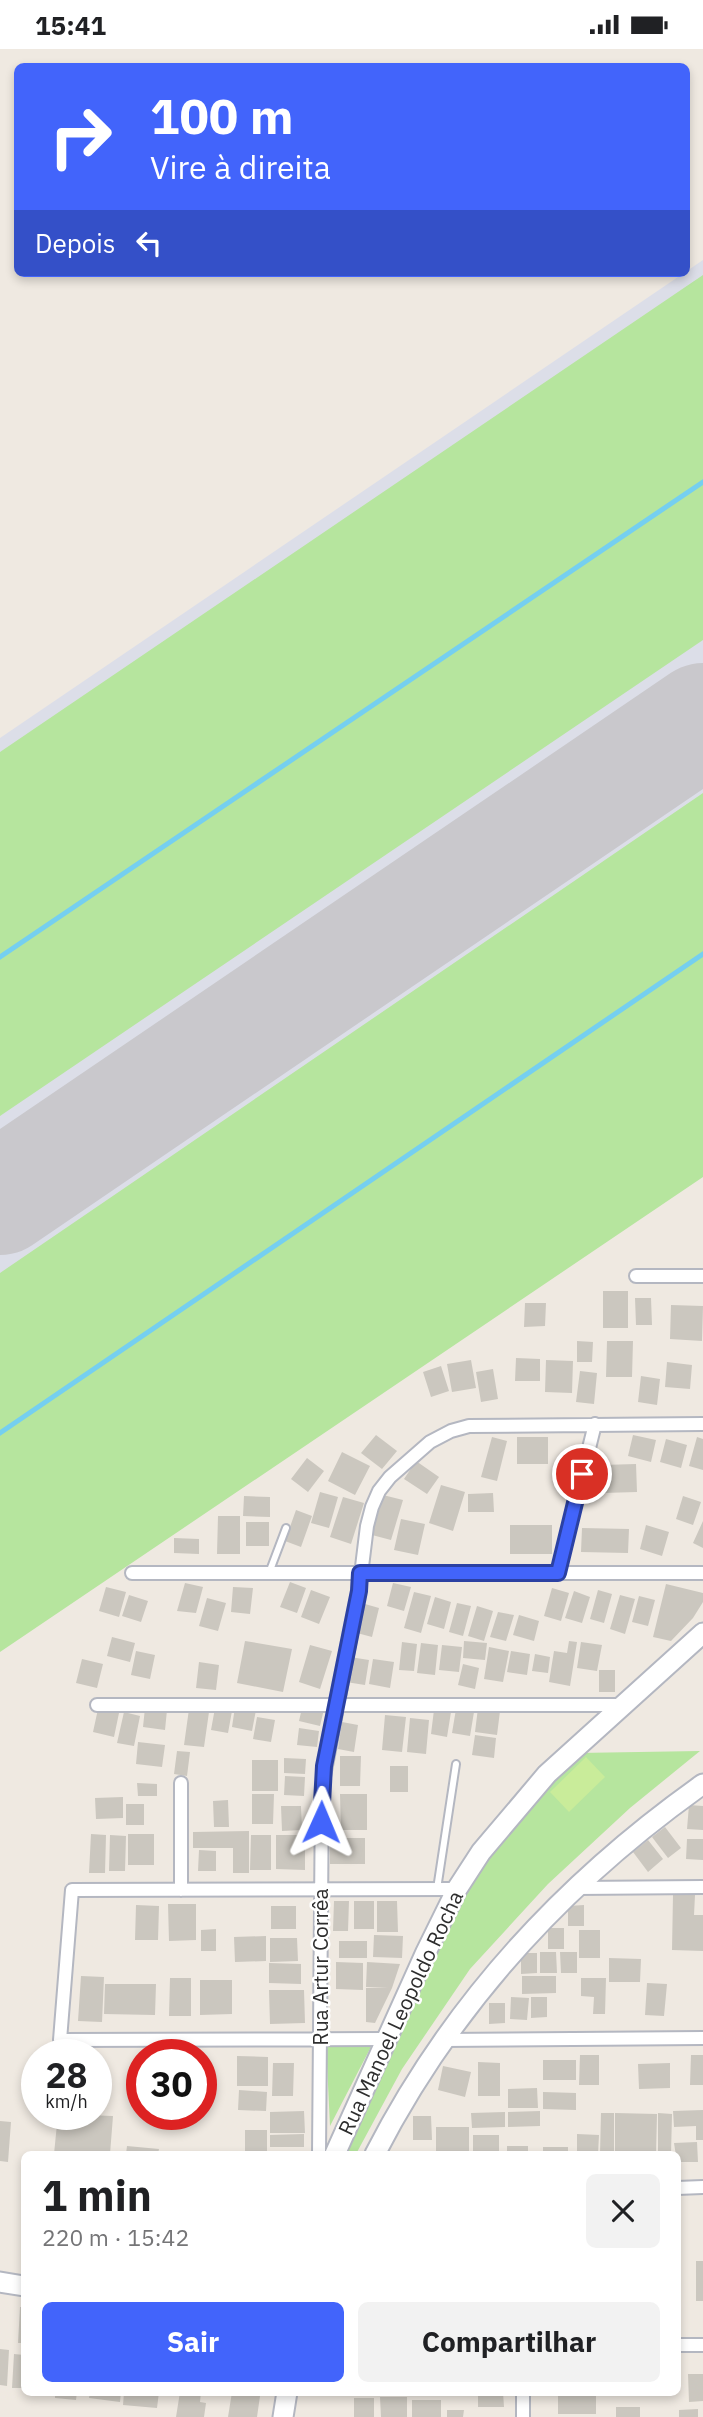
<!DOCTYPE html>
<html lang="pt">
<meta charset="utf-8">
<style>
:root{--surface:#fff;--page:#f2f2f2;--text:#202124;--muted:#757577;--accent:#4264fb}
body{margin:0;font-family:"IBM Plex Sans",sans-serif;background:var(--page);color:var(--text);height:100vh;display:flex;flex-direction:column;font-size:26px;white-space:nowrap}
*{box-sizing:border-box;margin:0}
p{font-size:23px;color:var(--muted)}
.icon{flex:none;width:38px;height:38px;fill:none;stroke:currentColor;stroke-width:2;stroke-linecap:round;stroke-linejoin:round}
.map{position:relative;flex:1;overflow:hidden}
.sheet{position:absolute;left:21px;top:2102px;width:660px;height:245px;display:flex;flex-direction:column;background:var(--surface);border-radius:10px;box-shadow:0 4px 10px #0003}
.sheet>*{flex:none}
.top-card{position:absolute;left:14px;top:14px;width:676px;height:214px;border-radius:10px;box-shadow:0 4px 10px #0003;background:#4264fb;color:#fff;overflow:hidden}
.speed{position:absolute;left:21px;top:1990px;display:flex;gap:14px;font-size:35px;font-weight:700;text-align:center}
.speed>*{display:grid;place-content:center;width:91px;height:91px;border-radius:50%;background:var(--surface);box-shadow:0 4px 10px #0003;line-height:1}
.speed small{font-size:18px;font-weight:400}
.speed .limit{border:10px solid #d22;background:#fff;color:#111}
.pin{position:absolute;display:grid;place-items:center;width:60px;height:60px;color:#fff;margin:-30px;border:4px solid #fff;border-radius:50%;box-shadow:0 2px 7px #0007}
.me{position:absolute;width:77px;margin:-38px;rotate:1deg;stroke-linejoin:round;filter:drop-shadow(0 0 5px #0008)}
.turn{display:flex;align-items:center;gap:24px;height:147px;padding:0 21px;font-size:32px}
.turn .icon{width:91px;height:91px;stroke-width:2.5}
.turn b{display:block;font-size:49px;line-height:60px}
.then{display:flex;align-items:center;height:66px;padding:0 21px;background:#0003;gap:14px;font-size:26px}
.round{display:grid;place-items:center;flex:none;width:74px;height:74px;border-radius:10px;background:var(--page)}
.head{display:flex;align-items:center;justify-content:space-between;height:119px;padding:0 21px}
h1{font-size:42px;font-weight:800;line-height:52px}
.button{display:flex;gap:14px;margin-top:auto;padding:14px 21px}
.button a{flex:1;height:80px;border-radius:10px;background:var(--accent);color:#fff;font-size:28px;font-weight:800;line-height:80px;text-align:center}
.button a+a{background:var(--page);color:var(--text)}
.status{display:flex;justify-content:space-between;align-items:center;height:49px;padding:0 35px;background:var(--surface);direction:ltr}
.status svg{height:19px;fill:currentColor}
.map>svg:first-child{display:block}
</style>
<div class="status"><b>15:41</b><svg viewBox="0 0 49 12"><path d="M0 12V9h3v3zM5 12V6h3v6zM10 12V3h3v9zM15 12V0h3v12zM26 1h20v11H26zM47 4h2v5h-2z"/></svg></div>
<div class="map">
<svg width="703" height="2368" viewBox="0 0 703 2368">
<rect width="100%" height="100%" fill="#efe9e1"/>
<path fill="#dcdee8" d="M703,211V1126L0,1600V689Z"/>
<path fill="#b6e59e" d="M703,226V591L0,1067V703Z
M703,744V1128L0,1603V1224Z
M700,1702L630,1759L548,1835L470,1920L402,2020L356,2105H343L427,1918L467,1844L492,1803L577,1704Z
M326,1994H373L330,2077Z"/>
<path fill="#c9ec9a" d="M586,1708L605,1728L569,1763L550,1743Z"/>
<g fill="none" stroke-linecap="round" stroke-linejoin="round">
<path stroke="#75cff0" stroke-width="5" d="M0,908L703,433
M0,1384L703,905"/>
<path stroke="#c9c8cc" stroke-width="114" d="M0,1149L703,671"/>
</g>
<path fill="#cbc7bf" d="M603,1242H628V1279H603Z
M635,1249H651L652,1276H636Z
M525,1254H546L545,1277L524,1278Z
M671,1256L703,1257L702,1292L670,1290Z
M577,1292L593,1293L592,1313H577Z
M607,1292H633L632,1328H606Z
M516,1309L540,1310V1332H515Z
M471,1311L476,1339L452,1343L447,1315Z
M546,1311L573,1312L572,1344L545,1343Z
M667,1313L692,1316L690,1340L665,1338Z
M441,1317L449,1342L431,1348L423,1323Z
M493,1320L498,1350L481,1353L476,1323Z
M580,1322L597,1324L594,1355L576,1353Z
M641,1327L660,1330L657,1356L638,1353Z
M376,1386L397,1402L382,1420L361,1404Z
M633,1386L656,1391L651,1413L628,1407Z
M492,1388L507,1392L497,1432L481,1428Z
M517,1388H548V1415H517Z
M697,1388L703,1390V1421L689,1417Z
M666,1390L687,1396L681,1419L660,1413Z
M342,1403L370,1417L355,1446L328,1432Z
M307,1409L324,1422L308,1443L291,1430Z
M416,1412L439,1428L427,1445L404,1430Z
M636,1415L637,1443L603,1444L602,1416Z
M441,1436L465,1443L453,1482L429,1474Z
M320,1443L338,1448L329,1479L311,1474Z
M493,1444L494,1463H468V1445Z
M383,1446L403,1451L391,1491L372,1486Z
M244,1447L270,1448V1468L243,1467Z
M683,1447L701,1453L693,1476L676,1470Z
M343,1448L364,1454L351,1495L330,1488Z
M296,1461L312,1467L301,1498L285,1492Z
M218,1467H240V1505H217Z
M401,1470L425,1475L418,1506L394,1501Z
M703,1472V1499L693,1494Z
M246,1473H269V1497H246Z
M510,1476H552V1505H510Z
M646,1476L669,1483L662,1507L640,1500Z
M582,1479L629,1480L628,1504L581,1503Z
M174,1489L199,1490V1505L174,1504Z
M290,1533L306,1539L297,1564L280,1558Z
M185,1534L203,1538L196,1564L177,1562Z
M393,1534L411,1538L404,1562L387,1557Z
M666,1535L703,1544V1553L693,1569L671,1592L653,1588Z
M106,1538L126,1543L119,1568L99,1562Z
M233,1538L253,1539L250,1565L231,1563Z
M552,1539L569,1544L561,1572L544,1567Z
M311,1541L330,1548L319,1575L301,1568Z
M598,1541L612,1545L604,1574L590,1570Z
M574,1542L590,1548L582,1574L565,1569Z
M414,1543L431,1547L421,1584L404,1579Z
M129,1546L148,1552L141,1573L122,1567Z
M620,1546L635,1550L625,1585L610,1580Z
M639,1547L655,1551L648,1577L632,1573Z
M435,1548L451,1553L444,1580L427,1575Z
M207,1549L226,1554L218,1582L199,1577Z
M457,1554L471,1557L463,1587L449,1583Z
M365,1555L379,1559L372,1588L357,1584Z
M477,1557L493,1562L484,1592L468,1587Z
M498,1563L514,1566L506,1592L490,1588Z
M519,1566L539,1572L534,1592L513,1586Z
M112,1588L135,1594L130,1613L107,1607Z
M245,1592L292,1600L283,1643L237,1634Z
M464,1592L487,1594L485,1611L463,1609Z
M569,1592L577,1593L570,1637L549,1633L554,1602L567,1604Z
M402,1593L417,1595L414,1622L399,1621Z
M581,1593L602,1596L597,1622L577,1619Z
M421,1594L438,1596L435,1626L417,1624Z
M310,1596L332,1602L320,1640L299,1633Z
M442,1596L462,1598L459,1623L439,1621Z
M489,1598L509,1602L503,1633L484,1630Z
M136,1602L155,1606L150,1630L131,1626Z
M511,1602L530,1605L527,1626L507,1623Z
M535,1605L550,1608L548,1624L532,1622Z
M350,1608L369,1611L365,1636L346,1633Z
M82,1610L103,1615L97,1639L76,1634Z
M373,1610L394,1613L390,1639L369,1635Z
M199,1613L219,1616L216,1641L196,1639Z
M463,1615L479,1619L475,1640L458,1636Z
M599,1621H615V1643H599Z
M303,1655L324,1660L320,1677L299,1672Z
M235,1658L256,1661L252,1682L232,1678Z
M145,1659L167,1661L165,1681L143,1678Z
M215,1659L232,1662L228,1684L211,1681Z
M478,1659L500,1662L497,1686L475,1683Z
M98,1660L119,1664L114,1688L93,1683Z
M189,1660L209,1663L204,1698L184,1696Z
M456,1660L474,1663L470,1687L452,1684Z
M434,1661L451,1663L447,1688L431,1685Z
M124,1663L140,1667L134,1697L117,1694Z
M385,1666L406,1668L402,1703L382,1701Z
M257,1668L275,1671L271,1693L253,1690Z
M410,1669L429,1671L426,1705L407,1703Z
M342,1673L358,1676L354,1703L338,1700Z
M299,1679L319,1682L317,1698L297,1696Z
M475,1686L496,1689L494,1709L472,1706Z
M138,1693L165,1696L162,1718L136,1715Z
M177,1702L190,1703L187,1727L174,1725Z
M340,1707H361L360,1737H340Z
M284,1709L306,1710L305,1725L284,1724Z
M252,1711H278V1742H252Z
M390,1717H408V1743H390Z
M285,1727L305,1728L304,1747L284,1746Z
M137,1734L157,1735V1747H138Z
M252,1745H274L273,1775H252Z
M340,1745H367V1781H341Z
M123,1748V1769L96,1770L95,1749Z
M228,1751L229,1778H214L213,1752Z
M126,1755H144V1776H126Z
M689,1756L703,1757V1781L687,1780Z
M281,1757H301L302,1781L282,1782Z
M665,1778L681,1799L668,1809L652,1788Z
M249,1782V1824H233V1799H193V1783Z
M91,1785L106,1786L105,1824H89Z
M128,1785H154V1816H128Z
M110,1786L126,1787L125,1822H109Z
M251,1786H271V1821H250Z
M276,1786H305V1821L276,1820Z
M330,1789H365V1815H330Z
M687,1790H703V1811L686,1810Z
M648,1791L663,1810L648,1823L633,1803Z
M199,1801L216,1802V1822H198Z
M673,1846H695L694,1866H703V1902L672,1901Z
M334,1852H349L348,1882H333Z
M354,1852H374V1880H354Z
M377,1852H397L398,1883H377Z
M168,1855H196V1891L169,1892Z
M136,1856L159,1857L158,1891H135Z
M584,1856V1877H568V1857Z
M271,1857H296V1880H271Z
M548,1879H564V1900H548Z
M216,1880V1902H201V1881Z
M579,1881H600V1909H579Z
M374,1886L403,1887L402,1909L373,1908Z
M266,1887V1912L235,1913L234,1888Z
M270,1889H297L298,1912L270,1913Z
M339,1892H367V1909H339Z
M540,1903H556L557,1924H540Z
M560,1903H577V1924H561Z
M521,1904H537V1924L521,1925Z
M609,1909L641,1910L640,1933H609Z
M336,1913L363,1914V1941L336,1940Z
M367,1913L400,1915L392,1939L375,1974L366,1973V1939H388L366,1938Z
M269,1914L301,1915V1935L269,1934Z
M81,1927L104,1928L102,1973L78,1972Z
M522,1927H556V1944L522,1945Z
M170,1929H191V1967H169Z
M581,1929H606L605,1965H593L594,1948L581,1947Z
M200,1931H232V1965L200,1966Z
M647,1934L667,1935L664,1967L645,1966Z
M105,1935H156L155,1966L104,1965Z
M269,1941H304L305,1974L270,1975Z
M511,1948L529,1949L527,1971L510,1970Z
M531,1948H547V1968L531,1969Z
M489,1954H505V1974L489,1975Z
M580,2006H599V2036H579Z
M691,2006H703V2036H690Z
M237,2007L268,2008V2037H237Z
M543,2011H576V2031H543Z
M478,2013L500,2014V2047H478Z
M273,2014H294L293,2047H272Z
M670,2014V2039L639,2040L638,2015Z
M443,2017L471,2023L465,2048L438,2041Z
M537,2039L538,2059H508V2040Z
M239,2041L267,2043L266,2062L238,2061Z
M543,2043L576,2044V2061L543,2060Z
M703,2061V2091H696V2077L674,2078L673,2062Z
M304,2062L305,2084H270V2063Z
M540,2062V2077L508,2078V2063Z
M505,2063V2078L472,2079L471,2064Z
M601,2064H614V2105H600Z
M615,2064L657,2065L656,2105H615Z
M658,2064L672,2065L671,2105H658Z
M58,2065L113,2067L110,2105H54Z
M413,2067H431L432,2091H413Z
M0,2072L11,2073L8,2113L0,2112Z
M436,2078H469V2105H436Z
M245,2081H267V2105H245Z
M304,2085V2098H270V2086Z
M577,2085L599,2086L598,2105H577Z
M473,2086H499V2105H473Z
M697,2093L698,2113H677L674,2094Z
M127,2097L159,2100L158,2105H126Z
M507,2097H528V2105H507Z
M543,2098H568V2105H543Z
M408,2102H434V2105H408Z
M696,2212H703V2252H696Z
M20,2258H24V2294H18Z
M0,2300L9,2301L7,2337L0,2336Z
M14,2305L24,2306V2339H12Z
M688,2325H703V2352L689,2353Z
M55,2343H77L76,2351L55,2349Z
M90,2343H121L120,2353L89,2349Z
M124,2343H159L157,2359L123,2356Z
M180,2343H201L200,2353L206,2354L204,2368H176Z
M232,2343L260,2347L257,2368H228Z
M478,2343H503L504,2358H478Z
M558,2343H596V2365H558Z
M380,2348H407V2368H381Z
M354,2349H374V2368H354Z
M412,2351H441V2368H412Z
M616,2358H640V2368H616Z
M698,2360V2368H679V2361Z
M447,2361H464L463,2368H447Z"/>
<g fill="none" stroke-linecap="round" stroke-linejoin="round">
<g stroke="#b4b7c1" stroke-width="10">
<path id="service" d="M269,1524L286,1479
M437,1840L456,1715"/>
</g>
<g stroke="#b4b7c1" stroke-width="16">
<path id="minor" d="M636,1227H703
M132,1524H703
M558,1524L595,1375
M97,1656H624
M181,1734V1841
M575,1839L703,1838
M386,1990L60,1991L72,1841L457,1840
M443,1991L703,1989
M319,2105L322,1738L359,1542L367,1477L372,1458L379,1442L390,1428L430,1393L451,1382L469,1377L703,1375
M677,2139L703,2138
M677,2296H703
M523,2368V2343"/>
</g>
<g stroke="#b4b7c1" stroke-width="23">
<path id="secondary" d="M335,2105L426,1903L457,1840L481,1803L547,1725L703,1584
M375,2105C452,1955 566,1832 703,1735
M0,2233L24,2237
M283,2368L287,2343"/>
</g>
<use href="#service" stroke="#fff" stroke-width="6"/>
<use href="#minor" stroke="#fff" stroke-width="12"/>
<use href="#secondary" stroke="#fff" stroke-width="19"/>
</g>
<g fill="none" stroke-linecap="round" stroke-linejoin="round">
<g stroke="#2b41a3" stroke-width="18">
<path id="route" d="M321,1773L324,1717L359,1542L360,1524H558L582,1425"/>
</g>
<use href="#route" stroke="#4264fb" stroke-width="12"/>
</g>
<g text-anchor="middle" stroke-width="5" stroke-linejoin="round" paint-order="stroke">
<g font-size="21" fill="#2e2e2e" stroke="#fff">
<text transform="translate(321 1918) rotate(-90)" y="7">Rua Artur Corrêa</text>
<text transform="translate(401 1964) rotate(-65)" y="7">Rua Manoel Leopoldo Rocha</text>
</g>
</g>
</svg>
<div class="speed"><div>28<small>km/h</small></div><div class="limit">30</div></div>
<div class="pin" style="left:582px;top:1425px;background:#d93025"><svg class="icon" aria-label="arrive" viewBox="0 0 24 24"><path d="M6 21V4h12l-3 4 3 4H6"/></svg></div>
<svg class="me" style="left:321px;top:1773px" viewBox="-20 -20 40 40"><path d="M0-17L14 15 0 8-14 15z" fill="#4264fb" stroke="#fff" stroke-width="4"/></svg>
<div class="top-card">
<div class="turn"><svg class="icon" aria-label="right" viewBox="0 0 24 24"><path d="M7 20v-9h11M14 6l5 5-5 5"/></svg><div><b>100 m</b>Vire à direita</div></div>
<div class="then">Depois<svg class="icon" aria-label="left" viewBox="0 0 24 24"><path d="M17 20v-9H6M10 6l-5 5 5 5"/></svg></div>
</div>
<section class="sheet">
<div class="head"><div><h1>1 min</h1><p>220 m · 15:42</p></div><a class="round"><svg class="icon" aria-label="close" viewBox="0 0 24 24"><path d="M6 6l12 12M18 6L6 18"/></svg></a></div>
<div class="button"><a>Sair</a><a>Compartilhar</a></div>
</section>
</div>
